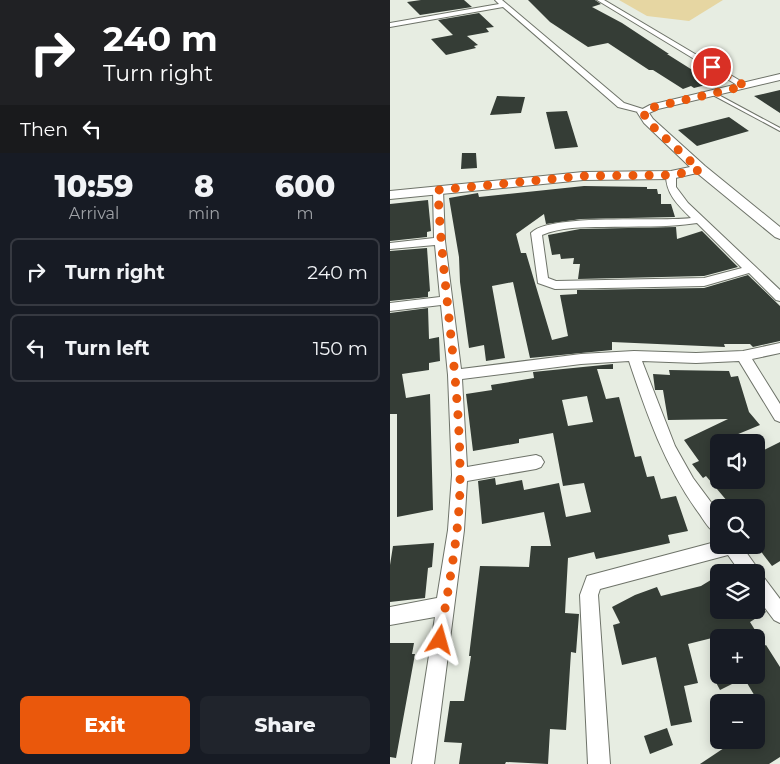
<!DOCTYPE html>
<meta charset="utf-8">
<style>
:root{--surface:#171b24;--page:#20242c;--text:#f1f3f6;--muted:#9ea1a6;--line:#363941;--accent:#ea580c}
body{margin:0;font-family:Montserrat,sans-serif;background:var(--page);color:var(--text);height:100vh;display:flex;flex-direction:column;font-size:19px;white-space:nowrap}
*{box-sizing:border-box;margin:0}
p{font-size:16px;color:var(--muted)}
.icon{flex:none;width:28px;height:28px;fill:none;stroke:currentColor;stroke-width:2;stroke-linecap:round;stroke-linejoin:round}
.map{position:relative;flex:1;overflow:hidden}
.details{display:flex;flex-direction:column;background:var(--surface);width:390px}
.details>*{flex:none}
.guide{background:#202124;color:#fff;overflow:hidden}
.fabs{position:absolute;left:320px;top:434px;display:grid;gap:10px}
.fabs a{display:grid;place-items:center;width:55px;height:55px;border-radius:8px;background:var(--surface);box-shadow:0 2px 12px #0003;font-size:25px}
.pin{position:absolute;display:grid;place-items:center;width:42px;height:42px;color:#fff;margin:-21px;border:2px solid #fff;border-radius:50%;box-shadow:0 1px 5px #0007}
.me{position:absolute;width:55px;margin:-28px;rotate:8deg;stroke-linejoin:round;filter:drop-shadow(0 0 4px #0008)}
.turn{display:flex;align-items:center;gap:18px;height:105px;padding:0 20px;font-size:22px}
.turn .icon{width:65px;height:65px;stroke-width:2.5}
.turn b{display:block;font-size:35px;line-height:42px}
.then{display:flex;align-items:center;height:48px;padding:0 20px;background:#0003;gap:10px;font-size:19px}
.eta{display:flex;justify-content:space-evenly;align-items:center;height:85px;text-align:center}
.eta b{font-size:30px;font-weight:800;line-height:35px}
.cta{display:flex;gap:10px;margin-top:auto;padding:10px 20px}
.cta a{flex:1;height:58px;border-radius:8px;background:var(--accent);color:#fff;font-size:20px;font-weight:800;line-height:58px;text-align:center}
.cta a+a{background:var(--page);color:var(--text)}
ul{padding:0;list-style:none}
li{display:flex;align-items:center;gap:15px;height:68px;margin:0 10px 8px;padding:0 10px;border:2px solid var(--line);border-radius:8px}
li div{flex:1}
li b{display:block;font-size:19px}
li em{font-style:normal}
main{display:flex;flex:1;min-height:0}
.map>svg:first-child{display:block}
</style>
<main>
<section class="details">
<div class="guide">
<div class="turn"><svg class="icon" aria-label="right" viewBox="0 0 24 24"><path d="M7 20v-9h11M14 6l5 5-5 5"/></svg><div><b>240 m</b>Turn right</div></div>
<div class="then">Then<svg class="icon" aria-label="left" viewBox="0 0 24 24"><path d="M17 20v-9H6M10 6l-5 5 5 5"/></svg></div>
</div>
<div class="eta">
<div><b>10:59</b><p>Arrival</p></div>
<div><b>8</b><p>min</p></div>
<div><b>600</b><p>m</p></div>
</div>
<ul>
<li><svg class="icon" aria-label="right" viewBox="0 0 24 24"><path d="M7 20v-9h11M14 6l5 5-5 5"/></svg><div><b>Turn right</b></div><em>240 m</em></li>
<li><svg class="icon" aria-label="left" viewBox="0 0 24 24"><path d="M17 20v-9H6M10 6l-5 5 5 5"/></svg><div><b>Turn left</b></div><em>150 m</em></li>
</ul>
<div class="cta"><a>Exit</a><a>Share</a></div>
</section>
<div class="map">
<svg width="390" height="764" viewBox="0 0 390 764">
<rect width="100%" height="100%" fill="#e7ede2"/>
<path fill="#e6d6a2" d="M229,0H333L299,21L257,16Z"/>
<path fill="#353d36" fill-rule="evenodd" d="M31,0H74L82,7L30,15L17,2Z
M138,0H205L211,4L202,7L232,23L279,54H277L323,83L304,88L301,86L293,89L263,70H259L218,43L198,47L160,22Z
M89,13L104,27L96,28L99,32L77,36L88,45L84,46L86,48L56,55L41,39L63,35L48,20Z
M390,90V113L364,96Z
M107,96L135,97L131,113L100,115Z
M177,111L188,147L165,149L156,112Z
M339,117L359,131L307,146L288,130Z
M72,153H86L87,168L71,169Z
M194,186L257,187V189H267L268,194H271V204H281L285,217L191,219L156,224L154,214L126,234L131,253H136L162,340L178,336L170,295L187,294V290L314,288L358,275L390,306V341L363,347L360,344H334L335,347L222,342V350L140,358L123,282L102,286L115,358L96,361L94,345L79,348L70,282L69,257L59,198L88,193L89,197Z
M38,200L41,231L37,232V237L0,241V204Z
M286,227L287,239L312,231L348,267L314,276L188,279L190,264H183L184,258L171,259L170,254L162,255L158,235L190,229Z
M37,248L40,291L38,292V297L0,301V251Z
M38,308L39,339L49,337L50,361L39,363V370L12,374L16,398L40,394L43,510L7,517V414H0V313Z
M223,364V369H207L216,399L229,397L245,457L251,456L257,477L264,476L271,499L286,496L298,531L278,535L280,543L230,554L206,559L204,552L178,558L175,613L189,614L186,653L181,652L176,730L160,729L158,764L116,762L115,764H69L72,743L54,742L60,701H74L81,656H79L90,566L139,567L141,546H161L154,512L92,524L88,481L105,478L106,485L132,480L134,490L169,483L176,517L201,512L194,483L173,486L163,433L129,439V443L83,451L76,394L102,390L101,385L144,378L143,372ZM197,396L203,422L178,426L172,400Z
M279,370L339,371L341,377L348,376L359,412L370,425L329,442V480H366V454L390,442V561L382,566L366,545V508H343L316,476L313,478L302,464L309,461L294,440L338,419L278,420L273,390H265L263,374L280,375Z
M44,543L42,567L38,568L35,598L0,602V565L3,546Z
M329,575V610H374L376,612L360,622L370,638H322L298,644L308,683L294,686L302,722L281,726L266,657L232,665L223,625L230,623L222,607L245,595L267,587L271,596L311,586Z
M0,643H24L22,654H25L6,758L0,757Z
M376,645L390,667V757L379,764H310L346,740H366V698L354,678L330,690L322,675H366V650Z
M277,728L283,745L260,754L254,736Z"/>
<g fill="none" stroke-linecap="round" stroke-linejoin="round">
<g stroke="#6e7369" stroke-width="2">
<path id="lane" d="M321,92H323L390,128V131L321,94Z"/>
</g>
<g stroke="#6e7369" stroke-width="2">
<path id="street" d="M105,0H112L234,103L256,110V114L228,107L113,7L0,27V23L109,4Z
M207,0H214L359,86L352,88Z
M281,172L286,175V187L298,203L390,290V301L386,300L359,273L314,286L165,289L148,283L141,233C159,213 269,222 301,218C288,205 276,194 276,175ZM307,223L352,268L314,278L166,281L158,278L152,235C171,227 193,227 213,227C245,226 276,228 307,223Z
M48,187L53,190L55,241L71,369L191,354L244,351L306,353L353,351L390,343V353L362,359L390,404V422L385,420L349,361L306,363L252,361L285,446L303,478L329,513V535C319,531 314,520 308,512C275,466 257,415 239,361L191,364L72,379L77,467L146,455L151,457L154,462L151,467L146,469L77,481L74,530L44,764H22L45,617L0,625V607L47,598L58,530L62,475L58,375L51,305L0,311V303L50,297L45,245L0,249V243L44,238L43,190Z
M329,541V545H351L366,566L368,573L372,575L390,599V623L384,620L366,596V572H350L338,555L210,589L208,595L220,764H198L190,595L197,576Z"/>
</g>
<g stroke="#6e7369" stroke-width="2">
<path id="secondary" d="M390,74V80L268,109L259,113L263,119L315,166L390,227V239L385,237L307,173L281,179L193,180L0,199V191L193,172L281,171L300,167L254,123L247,112L260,105Z"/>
</g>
<use href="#lane" fill="#fff" fill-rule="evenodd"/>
<use href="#street" fill="#fff" fill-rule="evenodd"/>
<use href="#secondary" fill="#fff" fill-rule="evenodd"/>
</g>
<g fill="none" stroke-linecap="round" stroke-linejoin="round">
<path stroke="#ea580c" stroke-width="9" stroke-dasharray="0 16.2" d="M50,640C58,586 71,529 70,474C70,379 52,285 48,190L193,176L281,175L310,170L258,122L253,112L264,107L355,86L322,67"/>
</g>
</svg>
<div class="fabs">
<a><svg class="icon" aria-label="sound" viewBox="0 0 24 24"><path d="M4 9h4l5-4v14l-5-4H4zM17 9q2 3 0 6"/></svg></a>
<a><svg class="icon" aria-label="search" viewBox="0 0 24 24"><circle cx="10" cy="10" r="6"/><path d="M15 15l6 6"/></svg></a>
<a><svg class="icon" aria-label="layers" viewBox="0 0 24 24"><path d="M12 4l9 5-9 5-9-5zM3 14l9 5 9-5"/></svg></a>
<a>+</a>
<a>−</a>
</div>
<div class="pin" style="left:322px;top:67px;background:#d93025"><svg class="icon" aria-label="arrive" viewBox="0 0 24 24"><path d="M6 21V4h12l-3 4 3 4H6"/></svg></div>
<svg class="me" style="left:50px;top:640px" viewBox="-20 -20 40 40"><path d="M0-17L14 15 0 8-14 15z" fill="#ea580c" stroke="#fff" stroke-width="4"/></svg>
</div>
</main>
